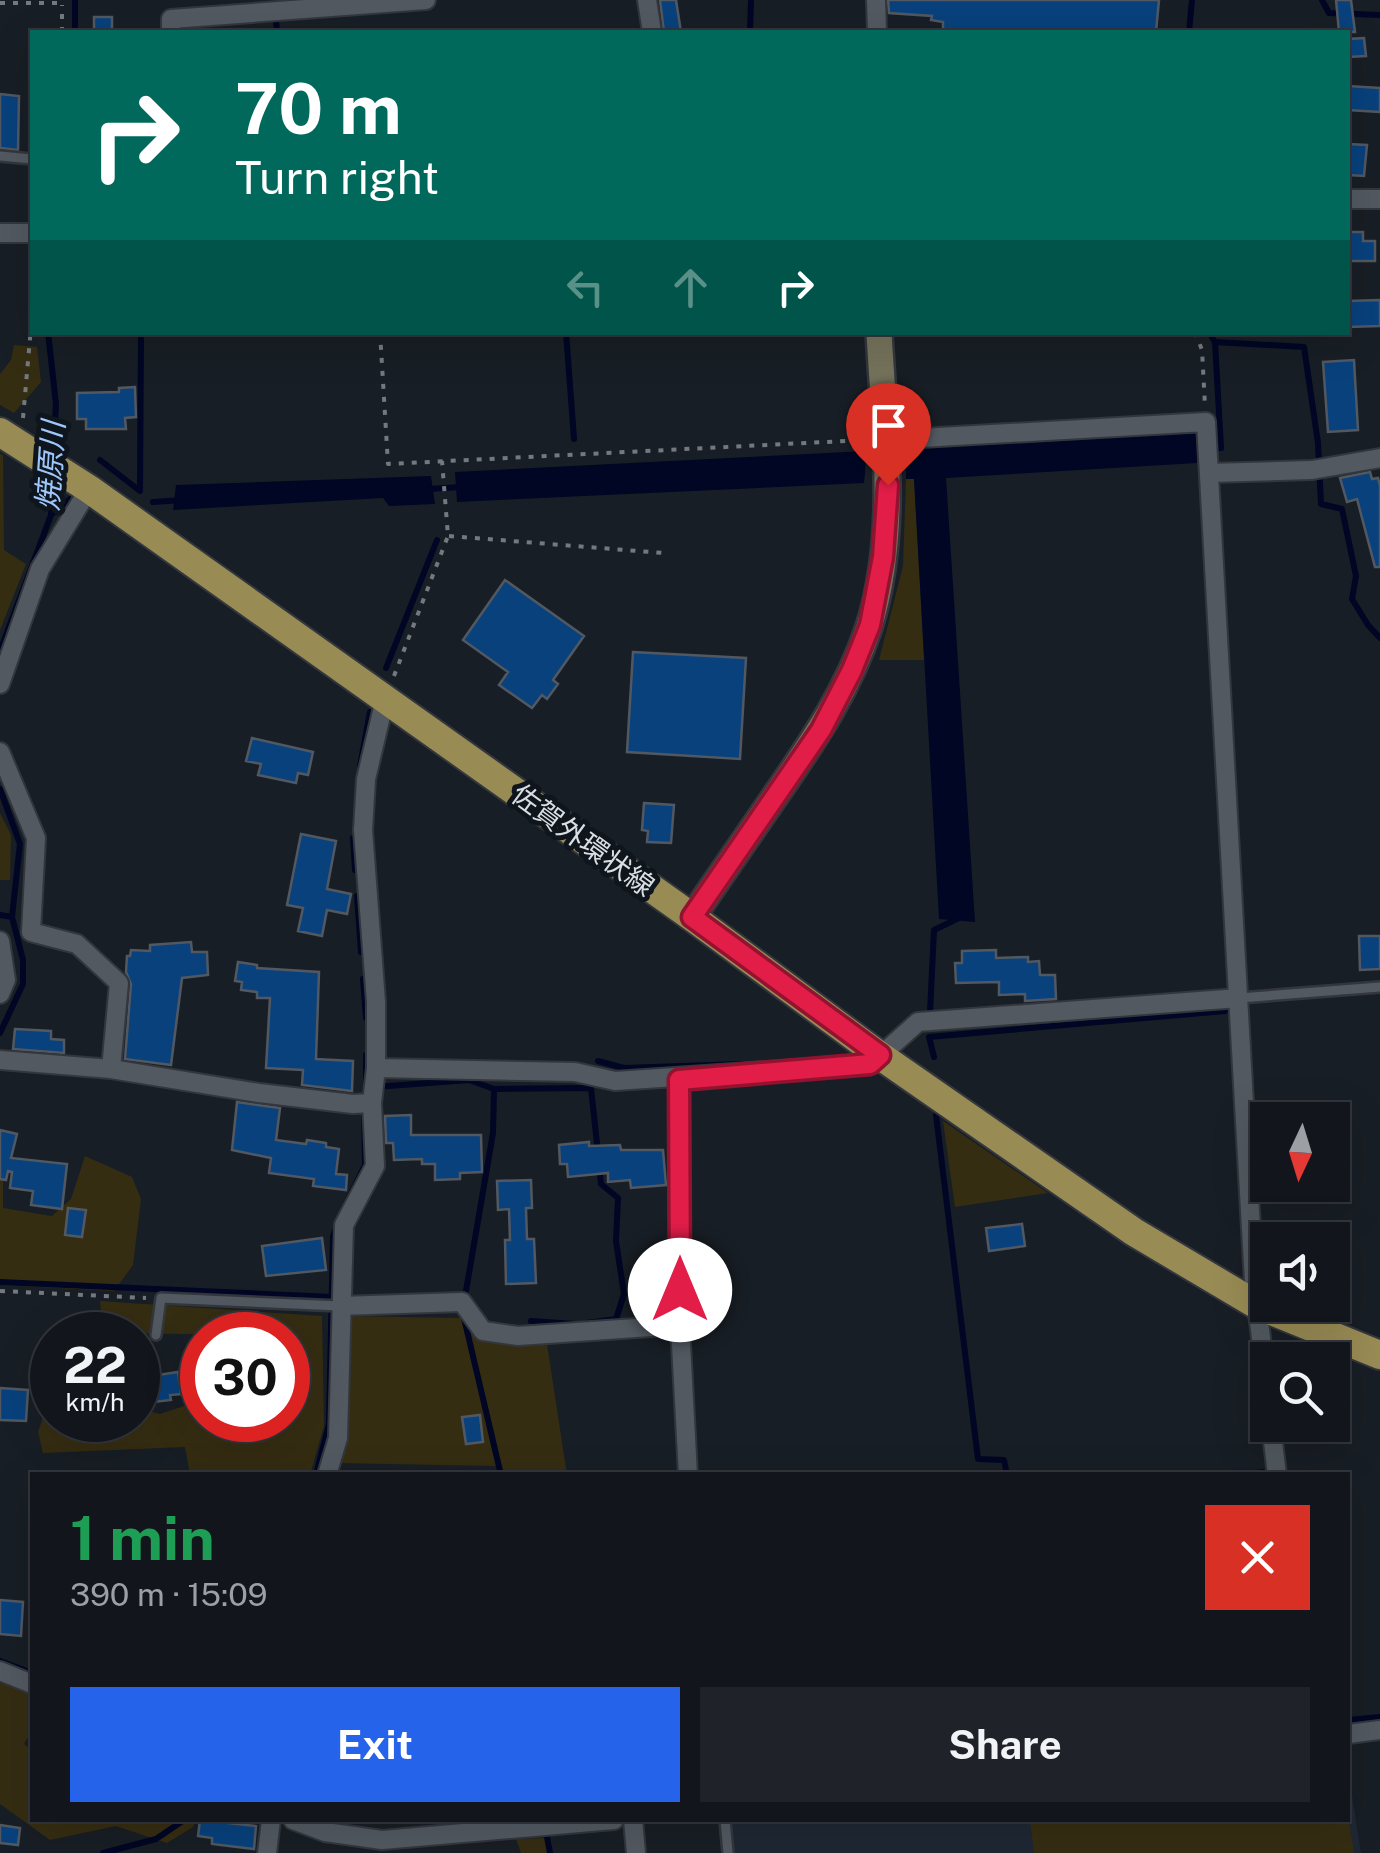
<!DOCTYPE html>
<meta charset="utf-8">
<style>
:root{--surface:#12161c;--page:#1f2329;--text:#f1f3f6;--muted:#9c9fa3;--line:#31353b;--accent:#2563eb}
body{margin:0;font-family:"Public Sans","Noto Sans JP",sans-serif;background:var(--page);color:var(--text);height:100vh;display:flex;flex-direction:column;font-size:38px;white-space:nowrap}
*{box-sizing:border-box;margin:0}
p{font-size:32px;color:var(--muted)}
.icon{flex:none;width:55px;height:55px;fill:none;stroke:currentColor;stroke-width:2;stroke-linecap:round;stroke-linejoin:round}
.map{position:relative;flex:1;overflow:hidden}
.panel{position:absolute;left:30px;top:1472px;width:1320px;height:350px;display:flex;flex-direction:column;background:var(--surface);border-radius:0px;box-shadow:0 10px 40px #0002,0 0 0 2px var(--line)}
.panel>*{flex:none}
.hud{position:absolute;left:30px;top:30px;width:1320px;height:305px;border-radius:0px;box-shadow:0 10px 40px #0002,0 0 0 2px var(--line);background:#00695c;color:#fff;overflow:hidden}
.needle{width:65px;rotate:184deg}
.controls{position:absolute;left:1250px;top:1102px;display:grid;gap:20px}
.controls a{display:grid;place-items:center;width:100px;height:100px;border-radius:0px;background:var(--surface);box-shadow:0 10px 40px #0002,0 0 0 2px var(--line);font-size:50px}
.speed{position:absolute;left:30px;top:1312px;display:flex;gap:20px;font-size:50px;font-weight:700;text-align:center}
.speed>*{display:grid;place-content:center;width:130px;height:130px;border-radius:50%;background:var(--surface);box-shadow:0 10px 40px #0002,0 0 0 2px var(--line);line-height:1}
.speed small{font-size:25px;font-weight:400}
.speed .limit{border:15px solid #d22;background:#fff;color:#111}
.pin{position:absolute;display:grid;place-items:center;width:85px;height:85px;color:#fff;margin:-102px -42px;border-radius:50% 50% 50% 0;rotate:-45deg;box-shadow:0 0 10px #0007}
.pin .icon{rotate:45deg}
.me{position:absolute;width:110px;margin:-55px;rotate:0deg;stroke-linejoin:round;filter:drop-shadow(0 0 8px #0008)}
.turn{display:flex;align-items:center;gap:35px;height:210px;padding:0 40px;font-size:45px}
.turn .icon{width:130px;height:130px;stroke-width:2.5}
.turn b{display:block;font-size:70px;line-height:85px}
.lanes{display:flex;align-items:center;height:95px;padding:0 40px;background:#0003;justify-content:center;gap:50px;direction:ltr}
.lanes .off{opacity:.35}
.round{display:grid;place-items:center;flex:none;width:105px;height:105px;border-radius:0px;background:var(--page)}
.head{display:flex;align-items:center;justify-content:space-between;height:170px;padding:0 40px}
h1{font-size:60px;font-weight:700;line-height:75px;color:#1e9e55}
.button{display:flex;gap:20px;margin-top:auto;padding:20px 40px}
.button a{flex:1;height:115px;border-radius:0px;background:var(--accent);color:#fff;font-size:40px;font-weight:700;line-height:115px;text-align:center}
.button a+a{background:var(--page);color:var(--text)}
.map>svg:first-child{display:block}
</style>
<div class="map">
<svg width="1380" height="1853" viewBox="0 0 1380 1853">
<rect width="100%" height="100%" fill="#181e25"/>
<path fill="#1e2733" d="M1348,1770L1361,1853H732L729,1820H1348Z"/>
<path fill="#352d12" d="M14,345L37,347L41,382L14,413L0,405V374L11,360Z
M0,454L3,455L4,550L26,564L0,630Z
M914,478L924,660H879L903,566L906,479Z
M0,813L11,835L10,880H0Z
M943,1121L1048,1193L955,1207Z
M85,1156L132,1177L141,1199L133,1265L114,1291L0,1285V1178L3,1179V1208L52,1216L71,1199Z
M100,1301L322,1316L324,1426L310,1475H190L185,1447L43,1453L38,1432L48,1403H52V1420H138V1408L160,1414L202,1400V1420H288V1335L103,1333Z
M345,1316L463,1318L487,1342L547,1344L567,1475H499L496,1466L336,1463Z
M0,1683L32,1692V1731L24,1744L32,1750V1820H196L193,1827L167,1843L116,1826L50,1840L0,1804Z
M1348,1816L1354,1853H1034L1030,1820H1348Z
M550,1838L552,1853H521L516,1839Z"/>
<path fill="#000624" d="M1199,433L1197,463L946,478L975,922L939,919L914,479H906V448Z
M867,451L864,483L457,502L455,472Z
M431,476L435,504L389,506L383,498L173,510L176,485Z"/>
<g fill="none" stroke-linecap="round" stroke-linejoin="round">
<path stroke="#000624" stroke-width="6" d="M1322,0L1329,13L1380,15
M276,21L277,32
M75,32V0
M750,32L751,0
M1189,32L1192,0
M48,332L56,404L53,454
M566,332L574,439
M1209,332L1215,342L1304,347L1318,443L1321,504L1342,509L1356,576L1352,599L1368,625L1380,638
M1208,449L1221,448L1215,342
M100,460L140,491L141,332
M429,489L461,487
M153,502L182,500
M52,514L70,499
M0,651L51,515L52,476
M386,668L437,540
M360,766L370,712
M0,789L20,844L12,917L23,960V984L0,1033
M353,838L355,870
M357,896L361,952
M0,915L12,917
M363,979L366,1018
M930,1012L934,930L959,918
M934,1057L929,1037L1225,1011
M598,1061L624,1068L741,1064
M366,1083V1055
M375,1087L469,1080L494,1089L591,1088L598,1153
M936,1115L978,1459L1004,1460L1007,1475
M344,1208L365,1165L364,1105
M0,1282L332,1297
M466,1291L493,1133L494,1090
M464,1318L501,1475
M531,1321L575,1324
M587,1323L616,1319L624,1294L616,1241L618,1198L601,1184L599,1165
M316,1475L329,1424L333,1236L338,1224
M1239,1475L1263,1472V1475
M0,1661L32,1673
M1348,1720L1380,1717
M547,1837L550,1853
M103,1853L156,1839L184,1820"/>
</g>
<path fill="#08417c" stroke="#515861" stroke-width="2.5" d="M660,0H676L681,32H664Z
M888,0H1159L1156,32H943V22L931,20L932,16L889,13Z
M1336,0H1351L1355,32H1339Z
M94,17H112V32H94Z
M1364,38L1366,56L1348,57V39Z
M1348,86L1380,88V112L1348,110Z
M0,94L19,96L18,150L0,148Z
M1348,144L1367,145L1364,176L1348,175Z
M1348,232H1363V241H1375V261H1348Z
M1380,300V326L1348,327V301Z
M1354,360L1358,430L1328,432L1323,362Z
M135,387L136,417L125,418L126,429H86V419H77V393L119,392V388Z
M1370,472L1372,479L1378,478L1380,486V567H1375L1357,499L1347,502L1340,478Z
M505,580L584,636L553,680L558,684L547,699L542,695L532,708L499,685L508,672L463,640Z
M633,652L746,658L740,759L627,752Z
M252,738L313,752L308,775L298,773L296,783L258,775L261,764L246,761Z
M644,803L674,805L671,843L647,842L648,831L642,830Z
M301,834L336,841L327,889L351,894L347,914L327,910L322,936L298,931L303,908L287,905Z
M1359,936H1380V969L1360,970Z
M191,942L192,952H207L208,975L182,978L171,1065L125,1059L131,984L126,972L127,956H130L131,950L150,951V945Z
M996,950V958L1028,957V962L1039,961L1040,975H1055L1056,999L1025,1001V994L999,995V982L956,983L955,963H962V951Z
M238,962L257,965V968L319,972L316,1059L353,1061L352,1091L302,1085L303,1070L266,1068L270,998H257V992L241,990L242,982L235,981Z
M15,1029L51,1031V1039L64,1040V1053L13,1049Z
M237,1102L280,1108L276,1140L306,1144L307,1140L326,1143V1147L339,1149L336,1174L347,1175L346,1190L313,1186L314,1179L269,1173L271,1158L232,1150Z
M411,1115V1135H481L482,1172L460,1173V1179L435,1180V1164H422V1159L394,1160L393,1143H386L385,1116Z
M0,1130L17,1134L11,1158L67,1164L62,1209L31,1205L33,1191L10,1188L12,1172L8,1171L6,1180L0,1179Z
M589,1142V1146L620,1145L621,1150H663L666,1185L631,1188L630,1180L608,1182V1173L568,1177L567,1164H560L559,1145Z
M531,1180L532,1208H526L527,1239H534L536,1283L506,1284L505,1240H510L509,1209L498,1210L497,1181Z
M68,1208L86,1210L82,1237L65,1235Z
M1022,1224L1025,1246L989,1251L986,1228Z
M322,1238L326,1270L266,1276L262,1246Z
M178,1372L181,1394L170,1395L171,1400L144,1403V1399H138V1378Z
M0,1388L28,1390L26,1421L0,1420Z
M480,1415L483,1442L466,1444L462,1417Z
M0,1600L23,1602L21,1636L0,1634Z
M200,1820L256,1826L254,1849L212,1844V1838L198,1836Z
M0,1825L20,1828L18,1845L0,1843Z"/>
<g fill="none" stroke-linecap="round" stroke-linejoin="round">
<g stroke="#33373d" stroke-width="14">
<path id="lane" d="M0,156L32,159
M1239,998L1380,987
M156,1335L161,1298L340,1306
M725,1820L728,1853"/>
</g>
<g stroke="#33373d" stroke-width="22">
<path id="street" d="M647,0L652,32
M876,0L877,32
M171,32V19L426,0
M1348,199H1380
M0,233H32
M885,440L1206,422L1254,1282L1268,1393
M1209,473L1312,470L1380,458
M0,684L40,569L89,489
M0,752L36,838L31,932L77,944L119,983L111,1069
M0,941L6,980L0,994
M0,1060L111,1069L259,1093L353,1104L372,1103
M376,1068L575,1072L615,1081L871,1064L918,1022L1239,998
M679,1079L680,1325L688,1475
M340,1306L462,1302L483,1331L518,1336L680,1325
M1271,1425L1277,1475
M327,1475L338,1438L344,1225L375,1166L372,1103L376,1068V1002L363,830L366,779L385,699
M0,1671L32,1684
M1348,1734L1380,1730
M293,1820L325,1832L382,1840L614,1820
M633,1820L636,1853
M267,1853L271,1820"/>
</g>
<g stroke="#33373d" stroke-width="30">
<path id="secondary" d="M692,917C720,876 749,834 778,792C814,740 849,688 869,627C899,532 884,429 879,332"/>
</g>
<g stroke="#33373d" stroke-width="32">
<path id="primary" d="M0,432L89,489L692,917L879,1055L1134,1232L1257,1305L1380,1355"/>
</g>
<path stroke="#74797f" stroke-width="4" stroke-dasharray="5 8" stroke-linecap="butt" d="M0,3H62
M62,32V5
M380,332L388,464L865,440
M1195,332L1202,350L1205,406
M23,418L32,316
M449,536L663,553
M394,676L448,536L442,461
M0,1291L146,1298"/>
<use href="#lane" stroke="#525961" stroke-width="9"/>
<use href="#street" stroke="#525961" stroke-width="18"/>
<use href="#secondary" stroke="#75725b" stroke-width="25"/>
<use href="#primary" stroke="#988b54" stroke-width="28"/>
</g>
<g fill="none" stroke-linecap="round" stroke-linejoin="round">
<g stroke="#92132f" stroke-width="25">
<path id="route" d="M680,1290L679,1080L870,1064L880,1055L692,917L821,730L852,670L870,625L883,557L888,485"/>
</g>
<use href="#route" stroke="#e11d48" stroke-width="18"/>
</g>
<g text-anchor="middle" stroke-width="10" stroke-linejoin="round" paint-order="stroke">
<g font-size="28" fill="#dadee3" stroke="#0f151c">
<text transform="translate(583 840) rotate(36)" y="10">佐賀外環状線</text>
</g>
<g font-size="30" font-style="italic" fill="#9dc7fb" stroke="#0f151c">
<text transform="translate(51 466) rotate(-86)" y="10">焼原川</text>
</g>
</g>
</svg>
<div class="controls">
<a><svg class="needle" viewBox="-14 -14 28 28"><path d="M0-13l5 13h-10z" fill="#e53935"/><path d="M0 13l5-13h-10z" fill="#9c9fa3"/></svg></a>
<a><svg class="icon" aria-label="sound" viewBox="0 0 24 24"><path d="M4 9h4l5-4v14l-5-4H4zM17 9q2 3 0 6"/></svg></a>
<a><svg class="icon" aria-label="search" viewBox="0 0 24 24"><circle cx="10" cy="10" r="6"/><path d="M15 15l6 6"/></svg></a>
</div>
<div class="speed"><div>22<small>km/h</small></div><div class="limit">30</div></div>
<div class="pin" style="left:888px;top:485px;background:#d93025"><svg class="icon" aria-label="arrive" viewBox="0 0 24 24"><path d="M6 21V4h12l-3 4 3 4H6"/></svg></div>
<svg class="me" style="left:680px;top:1290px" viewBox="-20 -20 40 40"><circle r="19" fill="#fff"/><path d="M0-13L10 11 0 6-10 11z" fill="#e11d48"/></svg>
<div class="hud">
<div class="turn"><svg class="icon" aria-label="right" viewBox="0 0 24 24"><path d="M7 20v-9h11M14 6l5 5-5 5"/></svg><div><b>70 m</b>Turn right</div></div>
<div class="lanes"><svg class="icon off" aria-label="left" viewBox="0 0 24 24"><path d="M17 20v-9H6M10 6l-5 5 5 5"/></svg><svg class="icon off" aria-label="ahead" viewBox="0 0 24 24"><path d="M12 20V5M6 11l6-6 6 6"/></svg><svg class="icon" aria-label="right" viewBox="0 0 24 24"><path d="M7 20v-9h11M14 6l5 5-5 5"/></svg></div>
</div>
<section class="panel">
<div class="head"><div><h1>1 min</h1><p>390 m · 15:09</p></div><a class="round" style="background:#d93025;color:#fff"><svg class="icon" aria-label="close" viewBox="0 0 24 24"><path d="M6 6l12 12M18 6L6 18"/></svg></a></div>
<div class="button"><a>Exit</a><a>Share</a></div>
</section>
</div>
